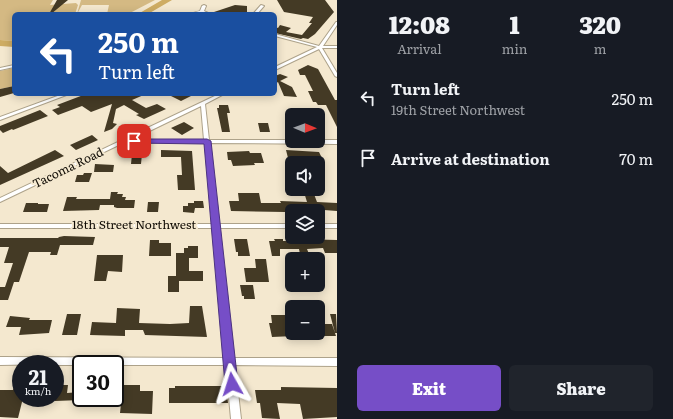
<!DOCTYPE html>
<meta charset="utf-8">
<style>
:root{--surface:#171b24;--page:#20242c;--text:#f1f3f6;--muted:#9ea1a6;--accent:#764ec7}
body{margin:0;font-family:Literata,serif;background:var(--page);color:var(--text);height:100vh;display:flex;flex-direction:column;font-size:15px;white-space:nowrap}
*{box-sizing:border-box;margin:0}
p{font-size:13px;color:var(--muted)}
.icon{flex:none;width:22px;height:22px;fill:none;stroke:currentColor;stroke-width:2;stroke-linecap:round;stroke-linejoin:round}
.map{position:relative;flex:1;overflow:hidden}
.drawer{display:flex;flex-direction:column;background:var(--surface);width:336px}
.drawer>*{flex:none}
.guide{position:absolute;left:12px;top:12px;width:265px;height:84px;border-radius:6px;box-shadow:0 2px 10px #0003;background:#1a4fa0;color:#fff;overflow:hidden}
.needle{width:26px;rotate:91deg}
.tools{position:absolute;left:285px;top:108px;display:grid;gap:8px}
.tools a{display:grid;place-items:center;width:40px;height:40px;border-radius:6px;background:var(--surface);box-shadow:0 2px 10px #0003;font-size:20px}
.speed{position:absolute;left:12px;top:355px;display:flex;gap:8px;font-size:20px;font-weight:700;text-align:center}
.speed>*{display:grid;place-content:center;width:52px;height:52px;border-radius:50%;background:var(--surface);box-shadow:0 2px 10px #0003;line-height:1}
.speed small{font-size:10px;font-weight:400}
.speed .limit{border:2px solid #111;border-radius:6px;background:#fff;color:#111}
.pin{position:absolute;display:grid;place-items:center;width:34px;height:34px;color:#fff;margin:-17px;border-radius:8px;box-shadow:0 2px 6px #0006}
.me{position:absolute;width:44px;margin:-22px;rotate:354deg;stroke-linejoin:round;filter:drop-shadow(0 0 3px #0008)}
.turn{display:flex;align-items:center;gap:14px;height:84px;padding:0 20px;font-size:18px}
.turn .icon{width:52px;height:52px;stroke-width:2.5}
.turn b{display:block;font-size:28px;line-height:34px}
.eta{display:flex;justify-content:space-evenly;align-items:center;height:68px;text-align:center}
.eta b{font-size:24px;font-weight:800;line-height:28px}
.button{display:flex;gap:8px;margin-top:auto;padding:8px 20px}
.button a{flex:1;height:46px;border-radius:6px;background:var(--accent);color:#fff;font-size:16px;font-weight:800;line-height:46px;text-align:center}
.button a+a{background:var(--page);color:var(--text)}
ul{padding:0;list-style:none}
li{display:flex;align-items:center;gap:12px;height:60px;padding:0 20px}
li div{flex:1}
li b{display:block;font-size:15px}
li em{font-style:normal}
main{display:flex;flex:1;min-height:0}
.map>svg:first-child{display:block}
</style>
<main>
<div class="map">
<svg width="337" height="419" viewBox="0 0 337 419">
<rect width="100%" height="100%" fill="#f4e8cf"/>
<path fill="#d4b983" d="M0,0H53L50,5L76,3L78,5L75,14H14V41L0,40Z
M81,0H155L128,14H107L109,5H82L77,14Z
M14,68V86L0,89V71Z"/>
<g fill="none" stroke-linecap="round" stroke-linejoin="round">
<path fill="#ceac63" fill-rule="evenodd" d="M162,0H172L148,14H138Z
M0,40L14,41V47L0,46Z"/>
</g>
<path fill="#443a25" d="M57,0H68L51,14H49Z
M277,0H325L334,12L315,34L308,39L303,38L301,39L275,33V27L278,28L280,25L291,28L286,32L302,35L312,23H309L313,17L284,12Z
M235,5L247,6V12L243,14L211,13Z
M308,65L318,69L335,100H337V127L326,105H318L316,102H313L308,91H313L305,75H300L298,70Z
M280,74L288,77L280,81L292,87L297,97L284,96L278,82L275,84V76Z
M14,86V93L0,97V89Z
M86,94H146L132,100L146,108L157,104L166,109L144,119L136,115L139,114L124,105L116,109L113,123L117,124L112,129L104,132L112,104L91,112L82,106L58,115L52,110L60,107L57,105Z
M167,94H195L181,101Z
M219,105H228L230,113H227L230,132H222L217,108H219Z
M40,110L48,116L13,130L12,129L3,133L0,130V126Z
M184,122L194,128L182,135L171,128Z
M258,123H268L270,132H260Z
M92,135L98,140L76,150L70,145Z
M55,150L64,156L0,185V166L8,173Z
M161,150L192,151L195,190H178L177,175H182L181,157H161Z
M286,150L319,152L324,162H311L310,158H288Z
M249,151L250,153H261L264,163H254L255,165L233,166L231,160H228L227,152Z
M132,154H142L141,164H131Z
M95,164L114,165L113,172H94Z
M84,173H92L89,182H75L77,175H83Z
M303,189H312L317,202L337,203V211L311,209L312,211L285,212L231,211L229,201H239L238,193H259L261,203H281L280,201L307,202Z
M111,192H118L117,194H123L122,197H126L125,200H135L134,208H117L114,207V205H100L99,210L63,211L67,197H77L76,199H110Z
M194,201H203L204,208H195L194,213L183,212V206H188V203H194Z
M148,202H159L158,212H147Z
M26,203H38V204H49L47,212H23Z
M64,236L95,237L93,245H60L57,255H50L51,252H29L19,282H14L8,300H0V287H5L13,263H4L9,247H0V238H58L59,237Z
M234,239H247L250,256H238V252H236Z
M274,239H283V241H298L299,239L337,240V253H325L323,248L307,249L309,254H300L299,249H280V256H272L269,241H275Z
M150,240H159V243H171V256H149Z
M188,246H198V258H189V271H203V281H179V292H168V276H176V253H184V248H188Z
M97,255H123L122,272L108,271L106,281H94Z
M255,259H266L269,282H246L244,268H256Z
M240,285H253L255,299H244V296H242Z
M190,306H202L207,337L145,335L143,330H125V336L90,335L92,322L116,323L117,308L140,309L139,323L170,324L189,323Z
M67,314H81L77,335H62Z
M330,314H336L337,333H335Z
M271,315H289L294,336L272,337L269,323H272Z
M10,316L30,318L29,320H52L49,333L19,335L21,327H6Z
M318,324H332L336,336H322Z
M15,384H21V398H23L18,418L0,417V390H13Z
M55,385H68L67,393L81,392V400L55,401Z
M123,385H140V391H153L152,414L120,413Z
M175,386H226L228,403H169V388H175Z
M281,387L337,388V417L303,419L300,404L277,403L280,419L262,418L260,403H257L255,390H281Z"/>
<g fill="none" stroke-linecap="round" stroke-linejoin="round">
<g stroke="#ada28a" stroke-width="2.5">
<path id="lane" d="M191,14L202,11"/>
</g>
<g stroke="#ada28a" stroke-width="2">
<path id="street" d="M204,5L206,6L204,11L210,14H206L200,11L202,6Z
M261,5L264,6L257,14H253Z
M336,22H337V25L323,46H337V48H322L337,73V77L335,76L319,49L275,70V67L317,47L275,36V34L319,46Z
M14,65V67L0,70V68Z
M63,94H69L0,120V117Z
M219,94H224L205,104L209,140H337V144L210,143L219,224H292V228H219L234,358H337V366L235,365L241,419H231L226,365H115V364H81V365H55V364L0,365V357L226,358L213,228H0V224H213L205,143L125,142L0,202V198ZM201,106L204,140H131Z
M318,224H337V228H318Z"/>
</g>
<use href="#lane" stroke="#fff" stroke-width="1.5"/>
<use href="#street" fill="#fff" fill-rule="evenodd"/>
</g>
<path fill="#764ec7" stroke="#4d3381" d="M132,139H207L211,141L238,384L236,388L232,390L227,388L225,384L204,144L134,143L131,141Z"/>
<g text-anchor="middle" stroke-width="4" stroke-linejoin="round" paint-order="stroke">
<g font-size="12" fill="#100c05" stroke="#f4e8cf">
<text transform="translate(68 168) rotate(-26)" y="4">Tacoma Road</text>
<text x="134" y="229">18th Street Northwest</text>
</g>
</g>
</svg>
<div class="tools">
<a><svg class="needle" viewBox="-14 -14 28 28"><path d="M0-13l5 13h-10z" fill="#e53935"/><path d="M0 13l5-13h-10z" fill="#9ea1a6"/></svg></a>
<a><svg class="icon" aria-label="sound" viewBox="0 0 24 24"><path d="M4 9h4l5-4v14l-5-4H4zM17 9q2 3 0 6"/></svg></a>
<a><svg class="icon" aria-label="layers" viewBox="0 0 24 24"><path d="M12 4l9 5-9 5-9-5zM3 14l9 5 9-5"/></svg></a>
<a>+</a>
<a>−</a>
</div>
<div class="speed"><div>21<small>km/h</small></div><div class="limit">30</div></div>
<div class="pin" style="left:134px;top:141px;background:#d93025"><svg class="icon" aria-label="arrive" viewBox="0 0 24 24"><path d="M6 21V4h12l-3 4 3 4H6"/></svg></div>
<svg class="me" style="left:232px;top:384px" viewBox="-20 -20 40 40"><path d="M0-17L14 15 0 8-14 15z" fill="#764ec7" stroke="#fff" stroke-width="4"/></svg>
<div class="guide">
<div class="turn"><svg class="icon" aria-label="left" viewBox="0 0 24 24"><path d="M17 20v-9H6M10 6l-5 5 5 5"/></svg><div><b>250 m</b>Turn left</div></div>
</div>
</div>
<section class="drawer">
<div class="eta">
<div><b>12:08</b><p>Arrival</p></div>
<div><b>1</b><p>min</p></div>
<div><b>320</b><p>m</p></div>
</div>
<ul>
<li><svg class="icon" aria-label="left" viewBox="0 0 24 24"><path d="M17 20v-9H6M10 6l-5 5 5 5"/></svg><div><b>Turn left</b><p>19th Street Northwest</p></div><em>250 m</em></li>
<li><svg class="icon" aria-label="arrive" viewBox="0 0 24 24"><path d="M6 21V4h12l-3 4 3 4H6"/></svg><div><b>Arrive at destination</b></div><em>70 m</em></li>
</ul>
<div class="button"><a>Exit</a><a>Share</a></div>
</section>
</main>
